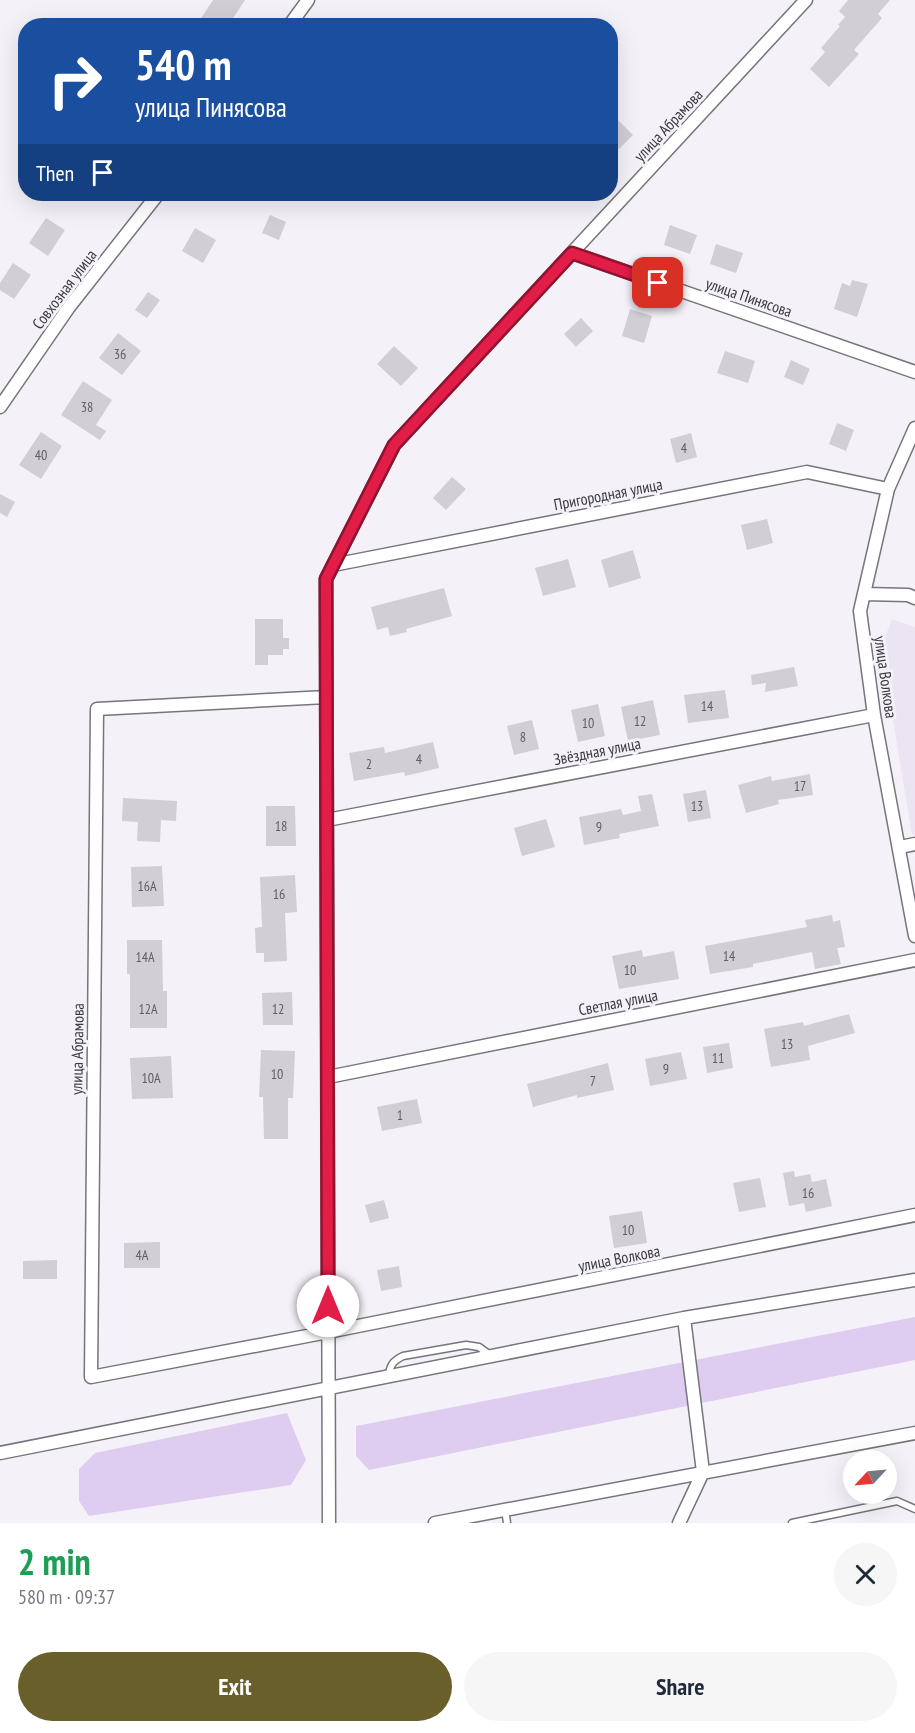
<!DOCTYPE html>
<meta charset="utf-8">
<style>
:root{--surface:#fff;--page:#f6f6f7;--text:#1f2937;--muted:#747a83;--accent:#695f2b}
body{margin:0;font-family:"PT Sans Narrow",sans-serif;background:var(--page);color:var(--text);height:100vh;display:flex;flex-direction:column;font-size:22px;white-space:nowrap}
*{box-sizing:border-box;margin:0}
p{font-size:20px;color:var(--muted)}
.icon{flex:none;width:33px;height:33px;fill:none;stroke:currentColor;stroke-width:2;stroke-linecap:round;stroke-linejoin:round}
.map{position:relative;height:1523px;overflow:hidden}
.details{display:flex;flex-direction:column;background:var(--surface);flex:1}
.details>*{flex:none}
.hud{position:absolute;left:18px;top:18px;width:600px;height:183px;border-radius:24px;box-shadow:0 6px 24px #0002;background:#1a4fa0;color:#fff;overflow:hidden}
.needle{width:39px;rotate:244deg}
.tools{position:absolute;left:843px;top:1450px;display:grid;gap:12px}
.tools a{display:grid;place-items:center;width:54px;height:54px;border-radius:50%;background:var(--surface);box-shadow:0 6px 24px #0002;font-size:30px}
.pin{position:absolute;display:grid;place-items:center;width:51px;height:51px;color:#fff;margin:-26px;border-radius:12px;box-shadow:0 3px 9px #0006}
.me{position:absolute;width:66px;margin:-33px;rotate:0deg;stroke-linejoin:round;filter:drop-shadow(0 0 4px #0008)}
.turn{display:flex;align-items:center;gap:21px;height:126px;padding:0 18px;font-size:27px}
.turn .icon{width:78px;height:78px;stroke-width:2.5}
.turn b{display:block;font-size:42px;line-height:51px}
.then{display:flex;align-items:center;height:57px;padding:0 18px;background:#0003;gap:12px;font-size:22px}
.round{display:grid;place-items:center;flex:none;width:63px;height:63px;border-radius:32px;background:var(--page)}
.overview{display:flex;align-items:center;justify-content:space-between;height:102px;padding:0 18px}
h1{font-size:36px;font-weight:700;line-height:45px;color:#1e9e55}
.primary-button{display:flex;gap:12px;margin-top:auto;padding:12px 18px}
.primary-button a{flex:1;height:69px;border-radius:36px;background:var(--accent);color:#fff;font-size:24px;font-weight:700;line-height:69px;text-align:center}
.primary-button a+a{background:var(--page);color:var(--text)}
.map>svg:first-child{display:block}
</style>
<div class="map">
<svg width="915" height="1523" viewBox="0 0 915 1523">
<rect width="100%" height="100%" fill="#f5f1f9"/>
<path fill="#ebe4f2" d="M892,619L915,627V834L912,835L887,684L885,637Z"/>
<path fill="#dfcdf1" d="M915,1317V1360L369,1470L356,1456V1426Z
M287,1413L306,1460L291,1485L89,1516L79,1501V1469L95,1453Z"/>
<path fill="#d1ced5" d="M213,0H245L228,26H196Z
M848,0H890L878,14L882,18L854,50L859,54L829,87L810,69L825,52L821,48L840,26L838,25L845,17L839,11Z
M610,112L633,135L619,149L610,141Z
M270,215L286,222L279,240L262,233Z
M46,218L65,230L48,256L29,243Z
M670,225L697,235L690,254L664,245Z
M195,228L216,240L203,263L182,251Z
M716,244L743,253L736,273L710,264Z
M13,263L31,275L14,299L0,290V283Z
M852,280L868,284L857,317L834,309L842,283L850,286Z
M148,292L160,300L147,318L135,310Z
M630,309L652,316L644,343L622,336Z
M581,318L593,331L576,347L564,334Z
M118,333L141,351L122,375L99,358Z
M394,346L418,368L401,386L377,364Z
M725,351L755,361L748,383L717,373Z
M791,360L810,369L803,385L784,377Z
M83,381L112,400L96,425L106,431L100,440L61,415Z
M837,423L854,430L846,451L829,444Z
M41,432L62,446L41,479L19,465Z
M691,433L697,457L676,463L670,439Z
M452,477L466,489L446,510L433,498Z
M0,494L15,502L7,517L0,513Z
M767,519L773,543L747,550L741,525Z
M633,550L641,578L609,588L601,560Z
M568,559L576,587L543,596L535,568Z
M444,588L452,616L406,629L407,632L390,636L388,627L377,630L371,607Z
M255,619H283V638H289V649H283V655H268V665H255Z
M794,667L798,686L765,692L766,683L752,685L751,675Z
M725,690L729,718L688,723L684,695Z
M653,700L660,735L628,741L621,707Z
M598,704L605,736L578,742L571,710Z
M532,720L539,749L514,755L507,726Z
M433,742L439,768L405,776L404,772L354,781L349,753L384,747L385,753Z
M810,774L813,795L778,800L779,804L746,813L738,785L771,776L772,781Z
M706,790L711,818L688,822L683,794Z
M652,794L659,826L619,834L620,838L584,845L579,817L621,809L623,815L641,811L638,796Z
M123,798L177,801L176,821L161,820L160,842L137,841L138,822L122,821Z
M266,806H295L296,846H266Z
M546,819L555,847L522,856L514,828Z
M162,866L164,906L132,907L131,867Z
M295,875L297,912L285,913L287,961L264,962V953H256L255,928L262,927L260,877Z
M832,915L833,922L840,920L845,947L837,948L841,964L815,969L812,952L753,964V967L710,974L705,946L807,927L805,920Z
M127,940H162L163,991H167V1028H130V974H127Z
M642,950L643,957L674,951L679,979L619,989L612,956Z
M292,992L293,1025H263L262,993Z
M849,1014L855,1033L808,1046L810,1060L771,1067L764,1029L803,1022L804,1026Z
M729,1043L733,1068L707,1073L703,1047Z
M261,1050L295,1051L293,1098H288V1139H264L263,1097H259Z
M681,1052L687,1079L650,1086L645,1059Z
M171,1056L173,1098L132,1099L130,1058Z
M608,1063L614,1090L577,1098V1095L533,1107L527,1084Z
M417,1099L422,1123L382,1131L377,1107Z
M794,1171L795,1177L810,1174L812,1182L826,1179L832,1206L806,1212L804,1203L789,1206L783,1173Z
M760,1178L766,1207L739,1212L733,1183Z
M384,1200L389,1218L370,1223L365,1205Z
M642,1211L647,1243L614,1248L609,1216Z
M160,1242V1268H124V1243Z
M57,1260V1279H23V1261Z
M399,1266L402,1287L381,1291L377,1270Z"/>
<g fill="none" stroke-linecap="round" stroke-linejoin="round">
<g stroke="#77747a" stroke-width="9">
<path id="service" d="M389,1375C390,1365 393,1361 403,1356L466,1345L479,1347L490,1355
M505,1509L507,1523
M792,1523L897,1501L915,1509"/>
</g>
<g stroke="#77747a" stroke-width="15">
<path id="minor" d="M289,26L308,0
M572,253L915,372
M0,407L69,307L158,194
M915,428L888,489L860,611L874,715L915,936
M333,565L807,472L888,489
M864,594L908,595L915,598
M326,697L97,709L91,1377L328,1332L915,1215
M327,820L874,715
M900,847L915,844
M328,1077L915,960
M684,1318L703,1472
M0,1453L684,1318L915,1280
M329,1523L326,579L394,445L806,0
M435,1523L915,1433
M679,1523L703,1472"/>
</g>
<use href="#service" stroke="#fff" stroke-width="6"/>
<use href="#minor" stroke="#fff" stroke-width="12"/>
</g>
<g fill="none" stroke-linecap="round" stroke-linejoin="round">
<g stroke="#92132f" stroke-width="15">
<path id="route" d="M328,1306L326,579L394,445L572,253L658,283"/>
</g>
<use href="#route" stroke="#e11d48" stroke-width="10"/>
</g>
<g text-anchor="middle" stroke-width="6" stroke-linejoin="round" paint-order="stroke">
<g font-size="14" fill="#5f5e62">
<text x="120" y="359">36</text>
<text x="87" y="412">38</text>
<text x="684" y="453">4</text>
<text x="41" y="460">40</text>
<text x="707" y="711">14</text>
<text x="640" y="726">12</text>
<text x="588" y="728">10</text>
<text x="523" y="742">8</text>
<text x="419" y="764">4</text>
<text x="369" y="769">2</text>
<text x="800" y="791">17</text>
<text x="697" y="811">13</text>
<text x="281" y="831">18</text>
<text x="599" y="832">9</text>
<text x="147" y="891">16А</text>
<text x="279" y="899">16</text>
<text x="729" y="961">14</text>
<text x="145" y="962">14А</text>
<text x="630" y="975">10</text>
<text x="148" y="1014">12А</text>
<text x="278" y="1014">12</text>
<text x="787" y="1049">13</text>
<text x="718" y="1063">11</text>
<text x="666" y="1074">9</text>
<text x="277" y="1079">10</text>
<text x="151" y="1083">10А</text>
<text x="593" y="1086">7</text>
<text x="400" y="1120">1</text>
<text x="808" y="1198">16</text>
<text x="628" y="1235">10</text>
<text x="142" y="1260">4А</text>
</g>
<g font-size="16" fill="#39383b" stroke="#f5f1f9">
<text transform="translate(668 125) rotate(-47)" y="6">улица Абрамова</text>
<text transform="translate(64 289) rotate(-53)" y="6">Совхозная улица</text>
<text transform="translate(749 297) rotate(19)" y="6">улица Пинясова</text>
<text transform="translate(608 494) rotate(-11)" y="6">Пригородная улица</text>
<text transform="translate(886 677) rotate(82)" y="6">улица Волкова</text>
<text transform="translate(597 751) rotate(-11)" y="6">Звёздная улица</text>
<text transform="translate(618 1002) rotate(-11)" y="6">Светлая улица</text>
<text transform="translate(77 1049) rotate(-89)" y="6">улица Абрамова</text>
<text transform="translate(619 1258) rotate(-11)" y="6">улица Волкова</text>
</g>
</g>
</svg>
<div class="tools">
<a><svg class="needle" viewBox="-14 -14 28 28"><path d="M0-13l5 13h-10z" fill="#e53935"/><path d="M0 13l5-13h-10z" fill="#747a83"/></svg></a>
</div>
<div class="pin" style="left:658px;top:283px;background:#d93025"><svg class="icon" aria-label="arrive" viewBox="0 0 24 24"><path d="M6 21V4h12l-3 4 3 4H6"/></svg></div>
<svg class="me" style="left:328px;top:1306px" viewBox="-20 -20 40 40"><circle r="19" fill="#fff"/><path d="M0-13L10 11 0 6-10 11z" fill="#e11d48"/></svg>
<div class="hud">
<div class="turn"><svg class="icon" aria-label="right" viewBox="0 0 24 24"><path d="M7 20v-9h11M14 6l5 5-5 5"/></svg><div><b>540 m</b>улица Пинясова</div></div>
<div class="then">Then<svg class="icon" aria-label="arrive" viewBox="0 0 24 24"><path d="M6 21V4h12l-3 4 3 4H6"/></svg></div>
</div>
</div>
<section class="details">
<div class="overview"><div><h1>2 min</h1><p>580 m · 09:37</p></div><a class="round"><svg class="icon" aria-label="close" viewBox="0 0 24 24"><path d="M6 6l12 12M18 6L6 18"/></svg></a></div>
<div class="primary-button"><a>Exit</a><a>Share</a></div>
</section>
